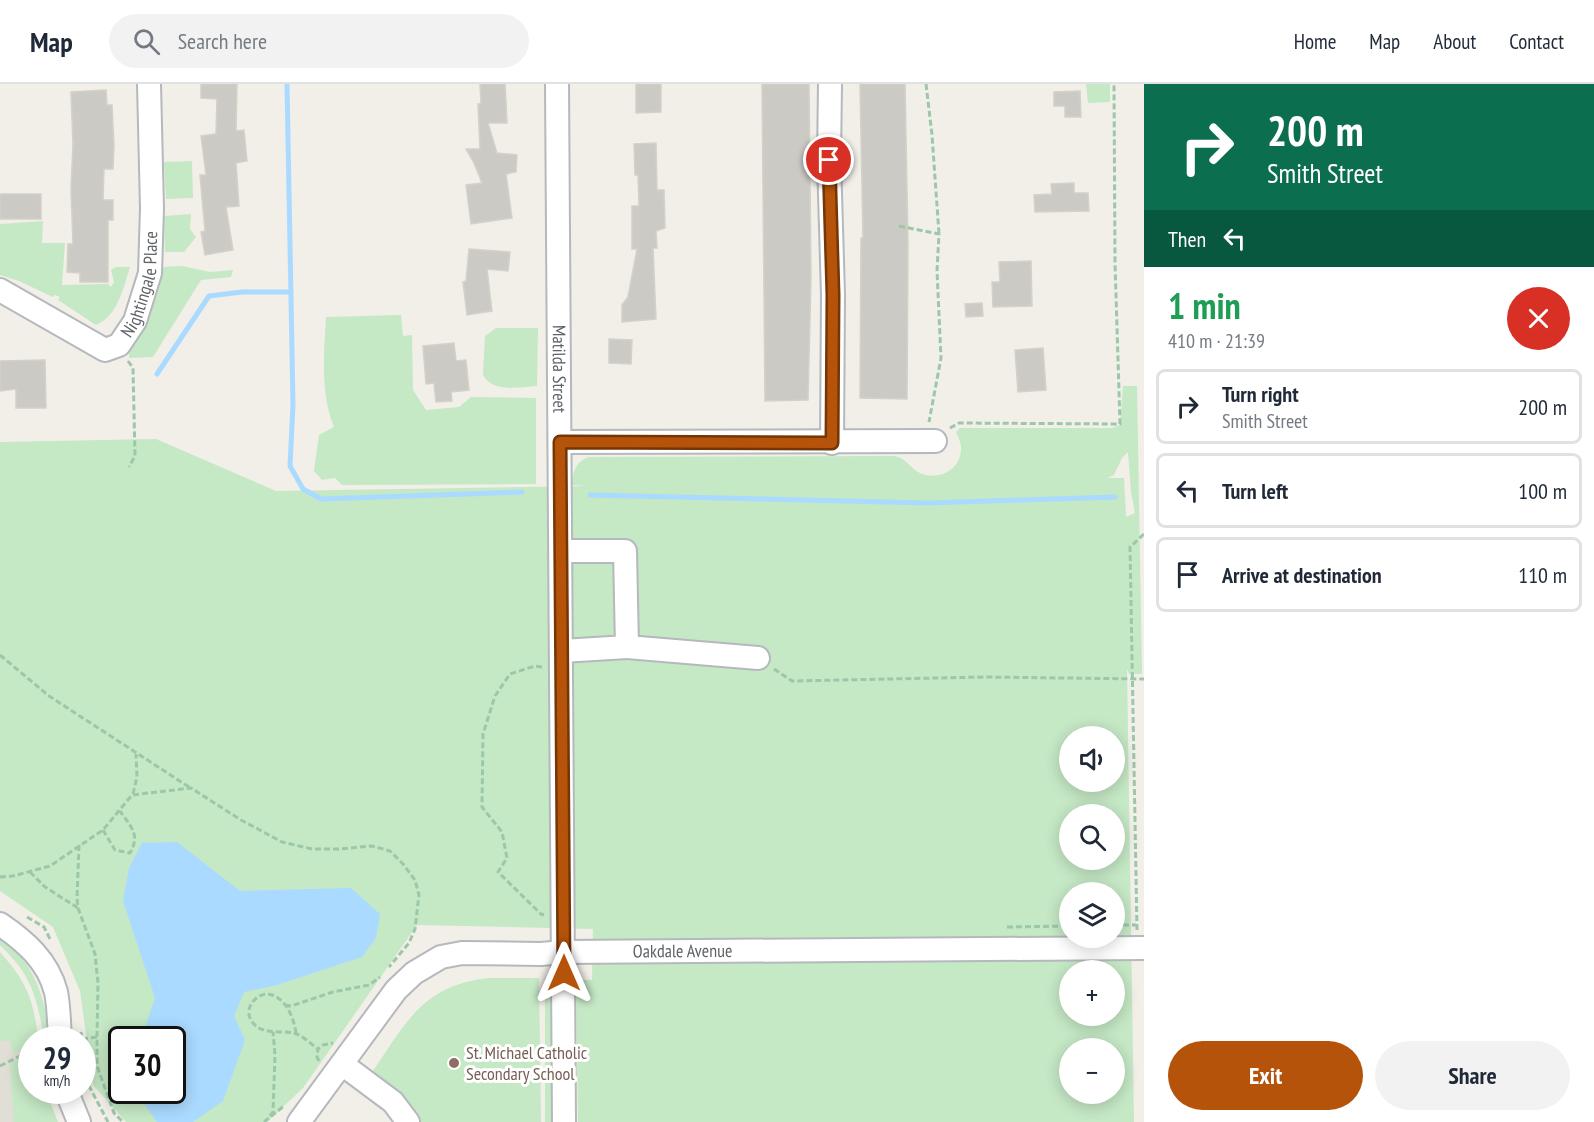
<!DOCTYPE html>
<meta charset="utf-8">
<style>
:root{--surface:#fff;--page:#f2f2f3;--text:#1f2937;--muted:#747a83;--line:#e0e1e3;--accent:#b45309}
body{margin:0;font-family:"PT Sans Narrow",sans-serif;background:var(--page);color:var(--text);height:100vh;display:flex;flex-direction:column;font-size:22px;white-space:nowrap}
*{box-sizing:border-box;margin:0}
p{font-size:20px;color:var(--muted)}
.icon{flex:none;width:33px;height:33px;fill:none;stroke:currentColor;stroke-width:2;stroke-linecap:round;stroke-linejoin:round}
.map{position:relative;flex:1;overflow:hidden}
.panel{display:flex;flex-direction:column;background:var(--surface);width:450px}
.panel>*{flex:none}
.guide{background:#0b6e4f;color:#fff;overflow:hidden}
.tools{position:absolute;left:1059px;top:642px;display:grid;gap:12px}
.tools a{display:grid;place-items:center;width:66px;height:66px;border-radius:50%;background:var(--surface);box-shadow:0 3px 15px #0003;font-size:30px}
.speed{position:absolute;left:18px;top:942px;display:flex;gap:12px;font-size:30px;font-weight:700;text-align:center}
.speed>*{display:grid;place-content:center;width:78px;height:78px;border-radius:50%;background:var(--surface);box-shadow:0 3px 15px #0003;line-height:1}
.speed small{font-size:15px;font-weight:400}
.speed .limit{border:3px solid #111;border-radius:9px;background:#fff;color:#111}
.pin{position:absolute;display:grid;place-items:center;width:51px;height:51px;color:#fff;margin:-26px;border:3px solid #fff;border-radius:50%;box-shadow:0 2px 6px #0007}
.me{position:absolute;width:66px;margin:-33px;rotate:0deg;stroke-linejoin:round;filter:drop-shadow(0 0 4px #0008)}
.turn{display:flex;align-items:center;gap:21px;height:126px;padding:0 24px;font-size:27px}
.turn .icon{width:78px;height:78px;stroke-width:2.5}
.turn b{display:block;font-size:42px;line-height:51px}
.then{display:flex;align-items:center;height:57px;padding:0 24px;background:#0003;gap:12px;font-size:22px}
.round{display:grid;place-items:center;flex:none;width:63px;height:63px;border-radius:32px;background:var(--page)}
.headline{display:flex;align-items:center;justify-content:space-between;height:102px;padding:0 24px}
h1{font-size:36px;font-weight:700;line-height:45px;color:#1e9e55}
.action{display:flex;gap:12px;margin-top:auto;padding:12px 24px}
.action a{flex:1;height:69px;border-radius:36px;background:var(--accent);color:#fff;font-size:24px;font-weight:700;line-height:69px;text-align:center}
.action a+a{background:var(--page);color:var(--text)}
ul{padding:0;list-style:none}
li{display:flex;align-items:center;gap:18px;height:75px;margin:0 12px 9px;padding:0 12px;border:3px solid var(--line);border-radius:9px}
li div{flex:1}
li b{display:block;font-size:22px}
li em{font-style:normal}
header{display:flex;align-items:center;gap:36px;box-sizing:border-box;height:84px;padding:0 30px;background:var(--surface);border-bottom:2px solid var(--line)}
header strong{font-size:28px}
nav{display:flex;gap:33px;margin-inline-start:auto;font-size:21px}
.search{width:420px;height:54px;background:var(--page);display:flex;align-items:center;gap:15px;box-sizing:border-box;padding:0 21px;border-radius:33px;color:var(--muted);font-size:22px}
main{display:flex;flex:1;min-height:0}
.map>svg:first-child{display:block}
</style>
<header>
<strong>Map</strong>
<div class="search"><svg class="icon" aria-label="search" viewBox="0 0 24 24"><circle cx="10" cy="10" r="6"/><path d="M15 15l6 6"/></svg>Search here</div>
<nav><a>Home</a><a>Map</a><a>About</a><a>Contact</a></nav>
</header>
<main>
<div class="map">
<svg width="1144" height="1038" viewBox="0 0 1144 1038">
<rect width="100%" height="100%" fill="#f1efe8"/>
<path fill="#e1ded6" d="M0,874L32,956V1006L47,1038H0Z"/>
<path fill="#c5e8c5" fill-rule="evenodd" d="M1086,0H1110V18L1088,19Z
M192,77L193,114L166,115L164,78Z
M191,130L190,145L196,153L184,168H165L164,132Z
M43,137L42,159H65L62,201L108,200L111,203L114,198L111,186L116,183H130C124,202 118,232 96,241L58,216L60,213L55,211L53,213L19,197L0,191V140Z
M182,182L210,188L233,186L231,193L201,196L153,273L129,274C129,255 145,238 153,221C159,209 161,196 163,183Z
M401,231L403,252L412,251L413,306L426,326L459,323L471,313L536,314V400L342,401L335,394L322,396L314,387L319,351L334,343C320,308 324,269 326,233Z
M496,244H538L537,302C520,303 492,309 483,291L485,252Z
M1123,302H1137L1142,590H1129L1127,585L1134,1038H578L576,902L578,896H592L593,845L417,841L303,1004L267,1038H126L93,1001L80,907L53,843L0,807V358L156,355L276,407L588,402L572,401C573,388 575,378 589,373L895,372C908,376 908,382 918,388C936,398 960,387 961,366C962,360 958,353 956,348L960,344H1112L1120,341ZM1128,368L1131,408L1135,429L1126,433L1124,394H1107L1114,391L1122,374ZM1070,652H1114V698H1070ZM1070,730H1114V776H1070ZM1070,808H1114V854H1070ZM1070,886H1114V932H1070ZM122,956H172V1006H122ZM1070,964H1114V1010H1070Z
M0,853C36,880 44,913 51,955H44C37,913 32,892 0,861Z
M0,868C27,898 34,917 38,955L32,956L31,961L13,970L10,957H0Z
M545,893L551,894L554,900L555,1038H545Z
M490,894H539L541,1038H421L371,990C405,940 423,900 490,894Z
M31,970L32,1006L46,1007L58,1038H14L10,979Z"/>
<path fill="#aadaff" d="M177,758L240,807L351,804L380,830L376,854L362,873L277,901L244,908L234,932L245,956L223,1017L193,1038H157L143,1018L138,1007L172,1006V956L141,955L155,914L123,817L129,784L142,759Z"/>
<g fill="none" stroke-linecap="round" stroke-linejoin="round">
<path stroke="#aadaff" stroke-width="5" d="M287,0L293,321L290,382L303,405L321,415L522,408
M157,290L209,212L242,208H291
M590,411L928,419L1115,413"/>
</g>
<path fill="#cccac5" stroke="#d6d1c6" stroke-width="1.5" d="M201,0H237L236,47L244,46L247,77L236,79L239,122L226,123L233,166L205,171L201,148L205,147L200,91H206L201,52L216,50L217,15L201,14Z
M480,0H505L507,39H488L497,69L517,71L516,88L506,90L512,134L471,140L466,101L482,99L474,79L466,65H480L478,20H481Z
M636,0H661V28L636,29Z
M762,0H809L811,193L808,316L765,317Z
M860,0H905L908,161L907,315L860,314L861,154H863Z
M106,6L107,21H112L114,61L113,85H104L103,116H113V136H108V198H80V189L67,188L68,160H73L71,105L73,60L71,8Z
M1080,7L1081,33H1065V22H1054V8Z
M656,59L657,106H664L665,144L656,147L657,164H653L656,235L622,238V221L628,213L637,165H632V122H639L638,91H635L634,60Z
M1074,99V109H1088L1089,127L1035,128L1034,111L1052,110L1051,100Z
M0,110H41V135H0Z
M469,165L510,168L508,187L487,185L492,227L467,231L463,198L466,197Z
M1031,177L1032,222L993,223L992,198H1000L999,178Z
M982,219L983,232L966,233L965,220Z
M609,255L632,256L631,280L609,279Z
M454,259L456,277L466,276L469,306L451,308L452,317L436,318L434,299L426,300L423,262Z
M1043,264L1046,306L1018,308L1015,266Z
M45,276L46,324H16V305L0,307V277Z"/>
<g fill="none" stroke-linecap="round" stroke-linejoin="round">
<g stroke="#b5b8bc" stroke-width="26">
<g id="minor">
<path id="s1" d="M557,0L564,1038"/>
<path d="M830,0L829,76L833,211L832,359"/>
<path id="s2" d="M0,206L105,266L119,261L135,237L150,189L152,124L149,0"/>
<path d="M560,358L935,357"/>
<path d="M561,467H625L627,563L562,567"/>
<path d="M627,563L758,574"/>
<path d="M0,840C25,857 48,877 56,908C59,923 59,940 60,956"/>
<path d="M342,980L393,1018L408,1038"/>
<path d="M66,1006L79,1038"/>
<path id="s3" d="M299,1038L396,906L414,889L441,873L462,869L541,870L564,868L1144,864"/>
</g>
</g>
<path stroke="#9cc7a9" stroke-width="3" stroke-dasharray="6 3" stroke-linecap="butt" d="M926,0L932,51L939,150
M899,142L939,150L937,187L941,274L929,338
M128,277L133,284L135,372L129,383
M950,344L959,339L1120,340L1115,179L1114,0
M0,571L49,612L189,703
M542,583L535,582L510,590L495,612L483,650L482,723L502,748L507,774L498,788L541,830L544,831
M774,585L792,597L984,593L1144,595
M133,710L137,693L136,670
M103,746L115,766L130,769C141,750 130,742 120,727
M79,761L77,815L78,824L95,870L98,899L97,953
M30,788L45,803L78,824
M0,793L13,792L50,782L103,746L132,711L191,704L241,736L282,758L312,765H339L372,762L390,767L403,780L415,796L419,811L415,845L409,859L389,883
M27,833L44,843L50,855
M1114,841H1136
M1007,843L1070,842
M1137,846L1130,463L1144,450
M285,921L291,922L333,908L369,901L380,893
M81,948L88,1000L108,1038
M296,949C294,935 287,916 272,911C259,906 243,923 251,936C260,952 281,946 294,949C302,951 311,960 318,965
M82,955L97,953V982L114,1029L123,1038
M319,977L317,973L318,965L323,961L333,959
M0,982L32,966
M270,1032L273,1028L275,971L273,948
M264,1038L284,1022"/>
<use href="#minor" stroke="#fff" stroke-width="22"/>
</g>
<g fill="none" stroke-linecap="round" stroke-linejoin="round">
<g stroke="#753606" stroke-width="15">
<path id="route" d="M564,889L560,358L832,359L833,211L829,76"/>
</g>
<use href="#route" stroke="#b45309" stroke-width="10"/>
</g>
<circle fill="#8d6e63" stroke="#fff" stroke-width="2" cx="454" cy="979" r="6"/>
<g text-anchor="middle" stroke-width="6" stroke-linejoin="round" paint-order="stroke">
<g font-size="18" fill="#5f6368" stroke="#fff">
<text dy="6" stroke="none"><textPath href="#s2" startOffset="202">Nightingale Place</textPath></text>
<text dy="6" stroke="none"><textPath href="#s1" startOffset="285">Matilda Street</textPath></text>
<text dy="6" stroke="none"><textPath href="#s3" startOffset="462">Oakdale Avenue</textPath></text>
</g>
<g font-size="18" fill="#785e54" stroke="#fff" text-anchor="start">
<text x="466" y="975">St. Michael Catholic<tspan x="466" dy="21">Secondary School</tspan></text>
</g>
</g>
</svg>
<div class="tools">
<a><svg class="icon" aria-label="sound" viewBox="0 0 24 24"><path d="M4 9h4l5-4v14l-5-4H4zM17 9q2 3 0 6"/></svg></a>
<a><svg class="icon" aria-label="search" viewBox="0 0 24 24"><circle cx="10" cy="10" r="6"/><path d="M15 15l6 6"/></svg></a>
<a><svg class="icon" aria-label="layers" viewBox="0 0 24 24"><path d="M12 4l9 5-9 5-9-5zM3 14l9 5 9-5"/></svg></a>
<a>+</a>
<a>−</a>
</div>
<div class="speed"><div>29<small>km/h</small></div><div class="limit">30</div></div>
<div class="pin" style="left:829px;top:76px;background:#d93025"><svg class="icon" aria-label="arrive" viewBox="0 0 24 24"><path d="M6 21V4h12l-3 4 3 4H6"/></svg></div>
<svg class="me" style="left:564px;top:889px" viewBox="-20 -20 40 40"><path d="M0-17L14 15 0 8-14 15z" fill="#b45309" stroke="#fff" stroke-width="4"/></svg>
</div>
<section class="panel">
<div class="guide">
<div class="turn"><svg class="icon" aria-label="right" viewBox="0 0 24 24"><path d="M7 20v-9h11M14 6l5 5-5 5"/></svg><div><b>200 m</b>Smith Street</div></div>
<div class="then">Then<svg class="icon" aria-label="left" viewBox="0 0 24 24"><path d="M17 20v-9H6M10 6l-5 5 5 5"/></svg></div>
</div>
<div class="headline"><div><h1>1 min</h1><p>410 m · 21:39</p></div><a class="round" style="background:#d93025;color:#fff"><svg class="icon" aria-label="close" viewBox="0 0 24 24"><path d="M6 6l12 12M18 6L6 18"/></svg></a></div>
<ul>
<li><svg class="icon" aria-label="right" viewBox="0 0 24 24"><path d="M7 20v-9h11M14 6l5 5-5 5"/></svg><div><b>Turn right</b><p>Smith Street</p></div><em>200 m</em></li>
<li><svg class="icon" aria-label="left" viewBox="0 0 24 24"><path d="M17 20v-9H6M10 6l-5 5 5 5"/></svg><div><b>Turn left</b></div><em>100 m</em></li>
<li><svg class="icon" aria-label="arrive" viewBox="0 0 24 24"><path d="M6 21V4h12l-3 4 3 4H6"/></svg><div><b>Arrive at destination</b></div><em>110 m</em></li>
</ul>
<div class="action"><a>Exit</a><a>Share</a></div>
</section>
</main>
